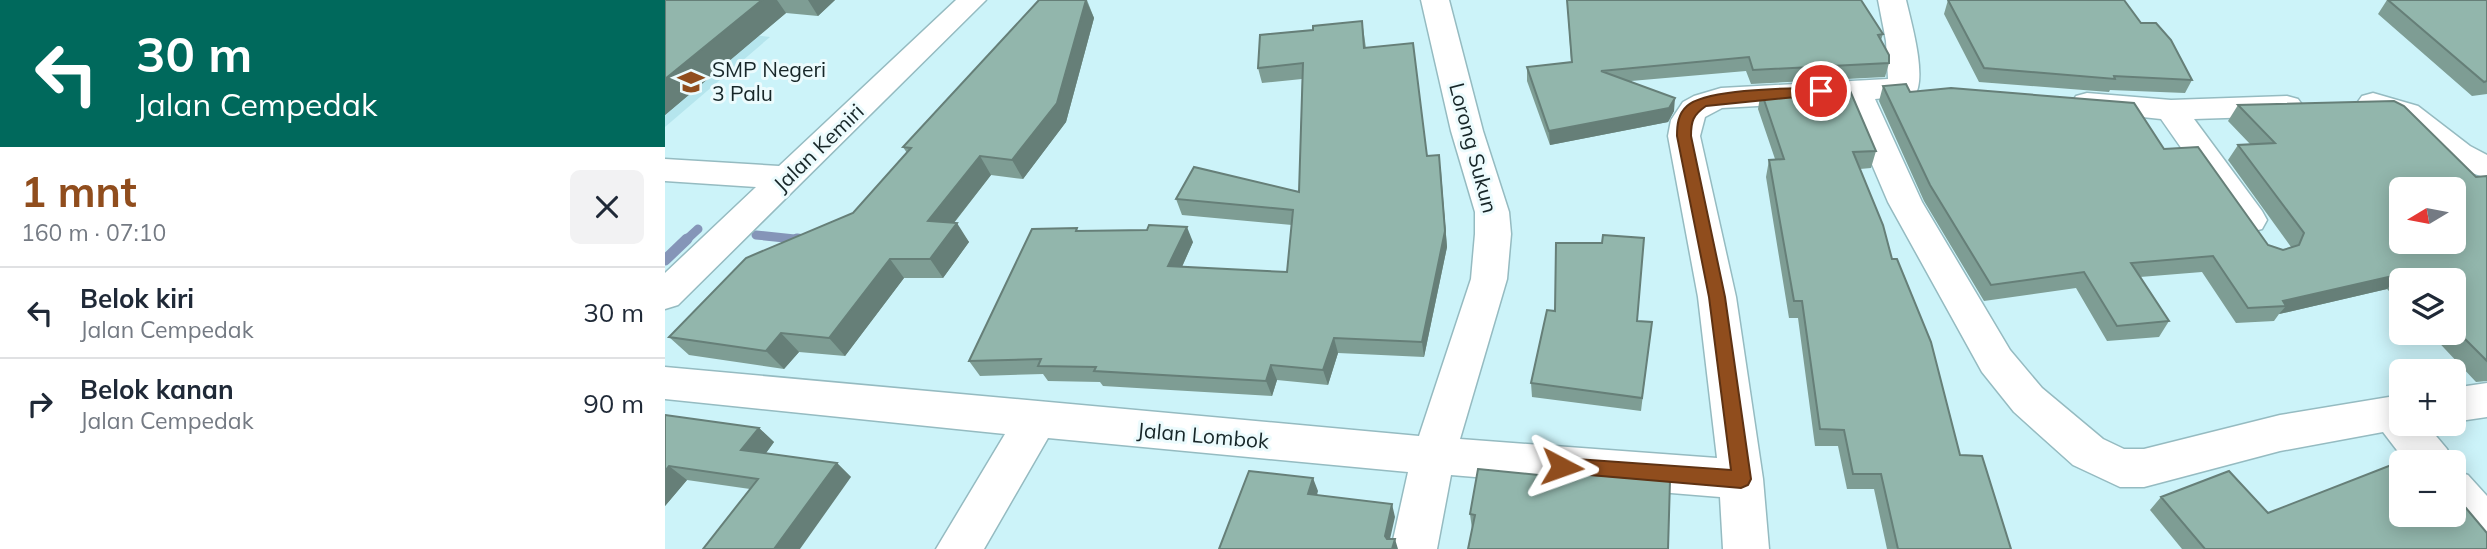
<!DOCTYPE html>
<html lang="id">
<meta charset="utf-8">
<style>
:root{--surface:#fff;--page:#f2f2f3;--text:#1f2937;--muted:#747a83;--line:#e0e1e3;--accent:#904d1d}
body{margin:0;font-family:Mulish,sans-serif;background:var(--page);color:var(--text);height:100vh;display:flex;flex-direction:column;font-size:26px;white-space:nowrap}
*{box-sizing:border-box;margin:0}
p{font-size:23px;color:var(--muted)}
.icon{flex:none;width:38px;height:38px;fill:none;stroke:currentColor;stroke-width:2;stroke-linecap:round;stroke-linejoin:round}
.map{position:relative;flex:1;overflow:hidden}
.drawer{display:flex;flex-direction:column;background:var(--surface);width:665px}
.drawer>*{flex:none}
.banner{background:#00695c;color:#fff;overflow:hidden}
.needle{width:46px;rotate:260deg}
.fabs{position:absolute;left:1724px;top:177px;display:grid;gap:14px}
.fabs a{display:grid;place-items:center;width:77px;height:77px;border-radius:10px;background:var(--surface);box-shadow:0 4px 18px #0003;font-size:35px}
.pin{position:absolute;display:grid;place-items:center;width:60px;height:60px;color:#fff;margin:-30px;border:4px solid #fff;border-radius:50%;box-shadow:0 2px 7px #0007}
.me{position:absolute;width:77px;margin:-38px;rotate:94deg;stroke-linejoin:round;filter:drop-shadow(0 0 5px #0008)}
.turn{display:flex;align-items:center;gap:24px;height:147px;padding:0 21px;font-size:32px}
.turn .icon{width:91px;height:91px;stroke-width:2.5}
.turn b{display:block;font-size:49px;line-height:60px}
.round{display:grid;place-items:center;flex:none;width:74px;height:74px;border-radius:10px;background:var(--page)}
.overview{display:flex;align-items:center;justify-content:space-between;height:119px;padding:0 21px}
h1{font-size:42px;font-weight:700;line-height:52px;color:var(--accent)}
ul{padding:0;list-style:none}
li{display:flex;align-items:center;gap:21px;height:91px;padding:0 21px;border-top:2px solid var(--line)}
li div{flex:1}
li b{display:block;font-size:26px}
li em{font-style:normal}
main{display:flex;flex:1;min-height:0}
.map>svg:first-child{display:block}
</style>
<main>
<section class="drawer">
<div class="banner">
<div class="turn"><svg class="icon" aria-label="left" viewBox="0 0 24 24"><path d="M17 20v-9H6M10 6l-5 5 5 5"/></svg><div><b>30 m</b>Jalan Cempedak</div></div>
</div>
<div class="overview"><div><h1>1 mnt</h1><p>160 m · 07:10</p></div><a class="round"><svg class="icon" aria-label="close" viewBox="0 0 24 24"><path d="M6 6l12 12M18 6L6 18"/></svg></a></div>
<ul>
<li><svg class="icon" aria-label="left" viewBox="0 0 24 24"><path d="M17 20v-9H6M10 6l-5 5 5 5"/></svg><div><b>Belok kiri</b><p>Jalan Cempedak</p></div><em>30 m</em></li>
<li><svg class="icon" aria-label="right" viewBox="0 0 24 24"><path d="M7 20v-9h11M14 6l5 5-5 5"/></svg><div><b>Belok kanan</b><p>Jalan Cempedak</p></div><em>90 m</em></li>
</ul>
</section>
<div class="map">
<svg width="1822" height="549" viewBox="0 0 1822 549">
<rect width="100%" height="100%" fill="#ccf3f9"/>
<path fill="#b5e5ed" d="M0,25L105,37L0,127Z"/>
<g fill="none" stroke-linecap="round" stroke-linejoin="round">
<path stroke="#8595b8" stroke-width="9" d="M91,235L139,240
M20,241L33,229"/>
<path stroke="#8595b8" stroke-width="11" d="M132,239L139,240
M0,260L22,239"/>
<g stroke="#95bbc1" stroke-width="3">
<path id="minor" d="M291,0H321L13,305L0,309V273L91,187L0,181V159L114,166Z
M756,0H784L818,131L844,212L846,234L842,279L795,439L1052,458L1033,297L1003,136L1006,120L1018,102L1029,96L1056,88L1223,79L1221,41L1213,0H1241C1246,22 1262,76 1250,95L1210,99L1257,202L1345,350L1377,388L1438,439L1459,449H1479L1615,415L1736,395V424H1761L1782,449L1788,462H1741L1718,432L1615,451L1479,487H1455L1408,465L1349,412L1317,372L1223,202L1180,101L1057,108L1040,117L1035,136L1071,297L1098,479L1104,549H1058L1055,497L786,475L772,549H726L743,472L383,438L319,549H271L340,434L0,399V367L754,436L806,279L810,234V212L786,131Z
M1422,93L1506,100L1622,96L1633,99L1638,106L1633,113L1622,116L1529,119L1597,211L1602,220L1597,229L1585,232L1573,229L1496,119L1411,110L1406,103L1411,96Z
M1708,93L1753,106L1805,146L1822,155V178C1779,166 1766,140 1731,120C1718,113 1700,115 1692,103L1697,96Z
M1822,383V417L1788,422V388Z
M1788,470L1803,475L1822,496V549L1806,544L1782,514H1788Z"/>
</g>
<use href="#minor" fill="#fff" fill-rule="evenodd"/>
</g>
<path fill="#7e9d94" d="M0,0H170L153,16L121,13L0,115Z
M374,0H422L429,18L401,122L358,179L326,175L289,223L304,242L278,278H239L180,356L134,352L119,369L24,355L4,337L188,213L242,153L238,147Z
M902,0H1196L1218,34L1216,40L1224,63L1220,77L1086,84L1081,71L966,81L1009,111L1003,122L885,145L862,81V67L906,62Z
M1283,0L1476,23L1527,80L1520,93L1445,90L1444,92L1314,82L1279,14Z
M1722,0H1822V94L1807,96L1713,14Z
M697,21L701,48L763,156L776,171L782,247L759,357L673,353L663,385L612,380L607,396L438,386L435,382L383,381L378,374L315,376L304,361L414,231L528,242L517,267L622,272L627,225L517,215L511,199L634,192L637,79L597,83L593,68L648,30Z
M1218,86L1499,149L1603,245L1618,250L1626,247L1563,160L1573,145L1585,144L1563,121L1573,105L1811,177L1822,176V381L1811,382L1764,332H1788V280H1736V303L1722,289L1614,314L1609,321L1571,323L1537,272L1475,277L1504,321L1494,337L1442,341L1411,288L1319,301L1259,201L1214,101Z
M1096,91L1211,151L1206,168L1195,169L1295,455L1346,549H1222L1209,489H1182L1173,446H1150L1133,318H1124L1101,177L1104,160L1110,159L1093,109Z
M972,321L985,336L976,411L867,397L866,383Z
M0,415L94,428L109,442L101,453L172,463L186,477L85,489L22,480L0,506Z
M1496,497L1603,513L1822,549H1517L1485,510Z
M805,514L1003,549L807,529Z"/>
<path fill="#667f78" d="M97,0H112L121,13L0,115V79Z
M143,0H170L153,16Z
M421,0L429,18L401,122L358,179L347,160Z
M1010,98L1009,111L1003,122L885,145L884,131Z
M774,155L782,247L759,357L757,342Z
M315,156L326,175L276,239L263,221Z
M292,223L304,242L278,278L265,259Z
M522,227L528,242L510,282L503,266Z
M225,259L239,278L180,356L164,338Z
M1736,274L1722,289L1614,314L1621,306L1618,301Z
M116,333L134,352L119,369L101,351Z
M669,338L673,353L663,385L658,370Z
M606,365L612,380L607,396L601,381Z
M94,428L109,442L93,464L76,450Z
M172,463L186,477L135,549H109Z
M4,466L22,480L0,506V471Z
M648,478L653,491L649,507L643,494Z
M727,504L730,517L723,548L720,536Z
M730,539L733,549H727Z"/>
<path fill="#92b6ac" stroke="#667f78" stroke-width="2" fill-rule="evenodd" d="M0,0H97L0,79Z
M374,0H421L392,103L347,160L315,156L263,221L292,223L265,259H225L164,338L116,333L101,351L4,337L81,258L188,213L246,148L238,147Z
M902,0H1196L1218,34L1213,35L1224,55V63L1088,70L1084,57L936,71L1010,98L1004,108L884,131L862,67L907,62Z
M1283,0H1459L1476,23H1491L1506,40L1527,80L1449,76L1450,79L1319,68Z
M1723,0H1822V81L1819,82Z
M697,21L699,48L748,43L762,156L774,155L780,231L757,342L669,338L658,370L606,365L601,381L429,371L431,367L373,366L376,359L304,361L367,229L412,228L411,231L482,230L484,225L522,227L503,266L622,272L628,210L511,199L529,167L634,192L638,63L593,68L595,35L648,30V26Z
M1241,84L1245,92L1286,88L1469,103L1499,149L1533,147L1603,245L1618,250L1634,245L1639,233L1573,145L1610,143L1573,105L1729,101L1739,106L1811,177L1822,176V361L1788,327V280H1742L1736,274L1618,301L1621,306L1583,308L1548,256L1466,263L1504,321L1452,326L1419,272L1326,285L1265,185L1218,86ZM1736,189H1788V242H1736Z
M1183,86L1211,151L1188,152L1218,225L1227,259H1232L1266,342L1295,455L1317,456L1346,549H1233L1216,474H1188L1179,430L1155,429L1137,301H1129L1104,160L1119,159L1096,91Z
M938,235L979,238L972,321L987,322L977,398L866,383L882,310L890,311L891,243H937Z
M0,415L94,428L76,450L172,463L109,549H38L93,479L4,466L0,471Z
M1747,457L1752,462H1736V514H1788V496L1801,508L1822,533V549H1540L1496,497L1564,471L1603,513Z
M813,469L903,478L904,473L1005,481L1003,549H803L810,515L805,514Z
M584,471L648,478L643,494L727,504L720,536L722,539H730L727,549H554Z"/>
<path fill="#904d1d" stroke="#5e3213" stroke-width="2" d="M1156,87L1161,88V94L1041,106C1028,115 1026,121 1026,136L1060,297L1086,479L1083,485L1076,488L890,472L887,467L890,461L897,458L1066,470L1044,297L1012,136C1012,125 1013,114 1022,106C1042,88 1127,89 1156,87Z"/>
<defs>
<g id="school-bare" transform="scale(2.1)"><path d="M0-5L7-2L0 1L-7-2ZM-4 1L0 2.5L4 1V4Q0 6-4 4Z" fill="#904d1d" stroke="#ecfbfd" stroke-width="2.5" paint-order="stroke"/></g>
</defs>
<g fill-rule="evenodd">
<use href="#school-bare" x="26" y="82"/>
</g>
<g text-anchor="middle" stroke-width="6" stroke-linejoin="round" paint-order="stroke">
<g font-size="21" fill="#172628" stroke="#ecfbfd" text-anchor="start">
<text x="47" y="77">SMP Negeri<tspan x="47" dy="24">3 Palu</tspan></text>
</g>
<g font-size="21" fill="#172628" stroke="#ecfbfd">
<text transform="translate(154 148) rotate(-44)" y="7">Jalan Kemiri</text>
<text transform="translate(808 148) rotate(75)" y="7">Lorong Sukun</text>
<text transform="translate(538 436) rotate(5)" y="7">Jalan Lombok</text>
</g>
</g>
</svg>
<div class="fabs">
<a><svg class="needle" viewBox="-14 -14 28 28"><path d="M0-13l5 13h-10z" fill="#e53935"/><path d="M0 13l5-13h-10z" fill="#747a83"/></svg></a>
<a><svg class="icon" aria-label="layers" viewBox="0 0 24 24"><path d="M12 4l9 5-9 5-9-5zM3 14l9 5 9-5"/></svg></a>
<a>+</a>
<a>−</a>
</div>
<div class="pin" style="left:1156px;top:91px;background:#d93025"><svg class="icon" aria-label="arrive" viewBox="0 0 24 24"><path d="M6 21V4h12l-3 4 3 4H6"/></svg></div>
<svg class="me" style="left:897px;top:467px" viewBox="-20 -20 40 40"><path d="M0-17L14 15 0 8-14 15z" fill="#904d1d" stroke="#fff" stroke-width="4"/></svg>
</div>
</main>
